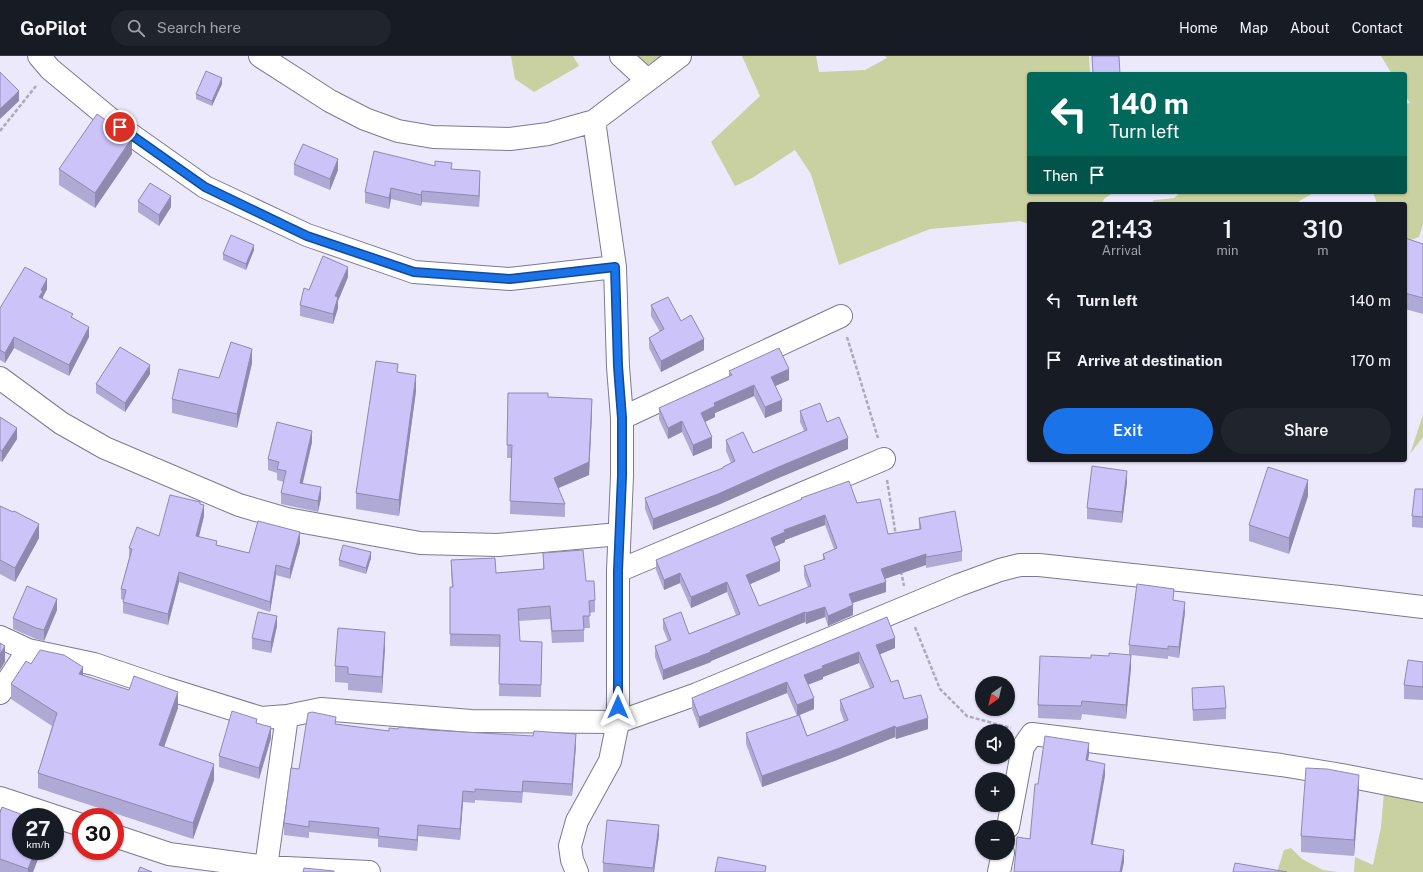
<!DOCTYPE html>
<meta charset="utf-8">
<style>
:root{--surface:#171b24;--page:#20242c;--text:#f1f3f6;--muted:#9ea1a6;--line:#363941;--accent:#1a73e8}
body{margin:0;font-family:"Public Sans",sans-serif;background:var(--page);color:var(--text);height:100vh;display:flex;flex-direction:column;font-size:15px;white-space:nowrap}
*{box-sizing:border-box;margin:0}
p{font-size:13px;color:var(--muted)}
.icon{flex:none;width:22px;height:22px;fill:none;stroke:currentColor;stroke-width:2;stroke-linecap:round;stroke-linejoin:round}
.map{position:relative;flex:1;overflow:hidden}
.drawer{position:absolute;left:1027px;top:146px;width:380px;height:260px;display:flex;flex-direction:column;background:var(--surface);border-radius:4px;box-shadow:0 1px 3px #0004}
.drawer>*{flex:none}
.banner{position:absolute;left:1027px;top:16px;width:380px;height:122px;border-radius:4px;box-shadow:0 1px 3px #0004;background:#00695c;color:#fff;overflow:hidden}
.needle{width:26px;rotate:214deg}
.tools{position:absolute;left:975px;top:620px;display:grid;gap:8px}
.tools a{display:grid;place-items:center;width:40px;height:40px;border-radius:50%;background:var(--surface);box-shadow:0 1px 3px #0004;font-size:20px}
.speed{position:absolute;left:12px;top:752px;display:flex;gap:8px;font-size:20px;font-weight:700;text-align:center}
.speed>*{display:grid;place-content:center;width:52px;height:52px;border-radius:50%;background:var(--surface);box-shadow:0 1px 3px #0004;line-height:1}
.speed small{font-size:10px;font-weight:400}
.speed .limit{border:6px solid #d22;background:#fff;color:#111}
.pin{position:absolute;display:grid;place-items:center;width:34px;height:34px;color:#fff;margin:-17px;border:2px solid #fff;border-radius:50%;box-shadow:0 1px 4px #0007}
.me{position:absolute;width:44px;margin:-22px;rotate:0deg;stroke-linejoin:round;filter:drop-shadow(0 0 3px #0008)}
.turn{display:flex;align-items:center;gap:14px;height:84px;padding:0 16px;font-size:18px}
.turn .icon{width:52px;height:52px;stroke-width:2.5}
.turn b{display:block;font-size:28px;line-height:34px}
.then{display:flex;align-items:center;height:38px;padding:0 16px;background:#0003;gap:8px;font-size:15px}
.eta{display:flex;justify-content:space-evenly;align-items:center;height:68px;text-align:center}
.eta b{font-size:24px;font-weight:600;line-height:28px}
.cta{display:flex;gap:8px;margin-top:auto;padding:8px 16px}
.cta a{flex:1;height:46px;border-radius:24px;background:var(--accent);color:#fff;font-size:16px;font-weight:600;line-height:46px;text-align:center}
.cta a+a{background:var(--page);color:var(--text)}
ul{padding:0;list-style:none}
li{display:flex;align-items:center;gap:12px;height:60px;padding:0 16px}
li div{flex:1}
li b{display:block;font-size:15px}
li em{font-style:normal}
header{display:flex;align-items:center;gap:24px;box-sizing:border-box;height:56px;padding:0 20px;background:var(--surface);border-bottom:1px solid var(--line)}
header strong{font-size:19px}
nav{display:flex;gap:22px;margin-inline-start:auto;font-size:14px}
.search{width:280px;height:36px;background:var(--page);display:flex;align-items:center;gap:10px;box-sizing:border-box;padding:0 14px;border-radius:22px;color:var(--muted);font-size:15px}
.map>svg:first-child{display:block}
</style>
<header>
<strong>GoPilot</strong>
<div class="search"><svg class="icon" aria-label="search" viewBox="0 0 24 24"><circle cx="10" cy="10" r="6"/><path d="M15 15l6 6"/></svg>Search here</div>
<nav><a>Home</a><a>Map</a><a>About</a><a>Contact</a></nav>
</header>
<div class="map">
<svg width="1423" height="816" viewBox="0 0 1423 816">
<rect width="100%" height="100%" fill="#ece9fd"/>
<path fill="#c8d19f" d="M511,0H573L579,10L534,36L515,23Z
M637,0H665L636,14Z
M742,0H816L819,16L865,14L887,2L885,0H1089L1090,18H1029V136H1114L1104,143L1102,148H1029V168L1020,165L930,173L839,209L811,118L795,94L752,122L735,130L711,86L760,40Z
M1381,0H1423V168L1419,181L1405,186V148H1377L1373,136H1405V48L1410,47L1405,39V18H1392Z
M1181,136H1315L1298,146L1281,148H1151L1154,144L1174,142Z
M1423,359V381L1410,398Z
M1384,736L1423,738V816H1354L1355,801L1373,809L1381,771Z
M1291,792L1302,803L1323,814L1338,816H1277L1284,794Z"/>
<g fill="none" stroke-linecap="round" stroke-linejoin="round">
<g stroke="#7c7a8c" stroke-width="24">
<path id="minor" d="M39,0L50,13L120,71L205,131L307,179L414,216L510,223L615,211
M260,0L330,45L365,63L398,75L433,81L510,83L548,78L594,65L680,0
M621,0L647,24
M0,322L61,367L105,392L239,449L287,463L420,487L498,489L619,478
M622,362L841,260
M618,515L884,403
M0,581L28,594L0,637
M28,594L94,608L165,632L261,662L287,660L321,653L471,665L618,666L697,638L959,529L1000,514L1020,509H1039L1339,541L1423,551
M0,742L81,769
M1008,771L1023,691L1032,678L1281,709L1342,719L1423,735
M115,780L169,798L266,811L369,816
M266,811L287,660
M577,816L572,804L570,790L577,765L610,705L618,666V515L622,420V362L618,311L615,211L594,65
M999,816L1003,797"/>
</g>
<path stroke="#acaaba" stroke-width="2.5" stroke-dasharray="4 2" stroke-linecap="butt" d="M0,75L36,30
M847,281L878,382
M887,424L896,480
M901,515L904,530
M915,571L940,633L967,660L1011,672"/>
<use href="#minor" stroke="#fff" stroke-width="22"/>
</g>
<path fill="#afa9d5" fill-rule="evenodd" d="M222,28L212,50L196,43V38Z
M132,98L95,152L59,129V113Z
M294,108L338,114L330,134L294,119Z
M435,110L452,113L480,126L479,151L422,146L421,150L391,143L389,153L365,147V136Z
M138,145L171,151L159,170L138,156Z
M1405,182L1423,188V258L1405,253Z
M254,194L246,214L223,204V198Z
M348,221L338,245V252L333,268L300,260V249Z
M47,233L43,241V243L73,262L89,281L69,320L14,292L5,307L0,304V252Z
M651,249L681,265L704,294L661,316L649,292V282L660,276L651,260Z
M252,307L237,372L172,357V343Z
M729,315L789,324L775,330L782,355L765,362L754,340L715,357V361L705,366L712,392L693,400L682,376L668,383L659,363V352L729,320Z
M398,317L416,335L399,460L356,453V437Z
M150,318L125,356L96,337V328Z
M508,337L548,341L592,356L589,419L558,432L565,448V461L510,458L511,402H507Z
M800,355L827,366L848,393L776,423L718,449L653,474L645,453V442L723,413V411L731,407L726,395V384L753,397L804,375L800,366Z
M0,361L17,383L2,406L0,405Z
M312,386L303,427L321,442L318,456L281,448V437L284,426L277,424V417L268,414V403Z
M1261,404H1272V406Z
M1127,426L1122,467L1087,463V452Z
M1423,433V472L1412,471V460Z
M1308,440L1289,498L1249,485V469Z
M801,442L857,447L888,478L919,473V462L962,495V505L926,512V509L885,523L886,536L853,547V559L828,570L825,561L806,568L805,566L711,605V606L663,624L655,601V590L668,585L663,573V563L689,578L736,559L727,536L691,552L680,527L664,534L656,514V504L801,444ZM825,469L834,493L823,498V504L804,510V520L808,531L759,550L750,528L780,515L774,491L785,486V484Z
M200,449L204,460L199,481L217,489L249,497L300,487L290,523L276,519L270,556L179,526L168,569L123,557V544L121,543V533L129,502V492L159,480Z
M0,450L39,482L15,526L0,518Z
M543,497L586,525L595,544V556L589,557L590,572H584V586L552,587L550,563L519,565L520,585L542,586L541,641L499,640L500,591L450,590V531H452L451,516V504L496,517L543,513Z
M371,502L366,518L339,510V504Z
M1174,544L1185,556L1179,602L1168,600V603L1131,599V612L1126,663L1082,658L1081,664L1038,662V649L1109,600L1129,599V589Z
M57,554L44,585L36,583L13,573V562Z
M887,561L895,592L880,598L891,626L928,673L896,683L895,681L837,704L762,731L746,688V677L797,660L787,637L699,672L692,653V642ZM859,607L870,632L840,644V654L844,665L807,680L800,659L814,653L808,629L823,623V621Z
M277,570L271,597L252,593V582Z
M385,592L382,637L348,634V627L335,626V610Z
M1423,606V644L1404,643V629Z
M31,608L83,619L178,652L164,691L214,724L193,783L38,732V717L52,670L11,643V628Z
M1192,632L1226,652V663L1193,665Z
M336,668L389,675L398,673L430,674L576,689L572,740L523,736L522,747L475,744V747L463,746L460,784L418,780L417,795L378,791V783L309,776V782L284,779V767L299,713Z
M271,682L259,723L219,711V700Z
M1359,735L1354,800L1301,796V780Z
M0,757L21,795H41L33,816H0Z
M659,779L654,816H603V807Z"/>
<path fill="#8f89ae" d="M222,22V28L212,50V45Z
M19,35V45L0,63V53Z
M132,82V98L95,152V137Z
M338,103V114L330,134V123Z
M480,115V126L479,151V140Z
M391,132V143L389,153V142Z
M422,135V146L421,150V139Z
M171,140V151L159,170V159Z
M254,189V194L246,214V208Z
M348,211V221L338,245V252L333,268V258L335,240Z
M47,223V233L43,241V246L39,241L41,234Z
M89,271V281L69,320V309Z
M14,281V292L5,307V297Z
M704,283V294L661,316V305Z
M252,293V307L237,372V358Z
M150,309V318L125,356V347Z
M789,313V324L771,332V321Z
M416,319V335L399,460V444Z
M754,329V340L715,357V361L701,368V357L714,347Z
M592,343V356L589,419L554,434V422Z
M782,344V355L765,362V351Z
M682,365V376L668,383V372Z
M17,372V383L2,406V395Z
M312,375V386L300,438V427Z
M712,381V392L693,400V389Z
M848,382V393L776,423L718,449L653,474V463Z
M1127,415V426L1122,467V456Z
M1308,424V440L1289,498V482Z
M321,431V442L318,456V445Z
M204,449V460L196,491V480Z
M825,459V469L785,484V486L771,492V482L784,474Z
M39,468V482L15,526V512Z
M300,476V487L290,523V513Z
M371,496V502L366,518V512Z
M926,498V509L881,524V513Z
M780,505V515L746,530V519Z
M276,509V519L270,556V546Z
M179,516V526L168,569V558Z
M680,517V527L664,534V524Z
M727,526V536L691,552V541Z
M886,526V536L849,548V538Z
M57,543V554L44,585V574Z
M1185,546V556L1179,602V591Z
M853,549V559L828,570V560Z
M825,551V561L806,568V557Z
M805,556V566L711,605V606L663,624V614Z
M277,560V570L271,597V586Z
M385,576V592L382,637V621Z
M895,582V592L876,600V589Z
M5,590V606L0,614V598Z
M859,596V607L823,621V623L804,630V619L822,610Z
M1131,599V612L1126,663V649Z
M83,611V627L79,618Z
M787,626V637L699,672V661Z
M178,636V652L159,705V689Z
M814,642V653L797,660V649Z
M928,662V673L896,683V672Z
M895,670V681L837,704L762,731V720Z
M271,671V682L259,723V712Z
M576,678V689L572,740V728Z
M1089,687V699L1086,716V704Z
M214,708V724L193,783V767Z
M1105,708V720L1091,799V788Z
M1359,719V735L1354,800V784Z
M463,735V746L460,784V773Z
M418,769V780L417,795V784Z
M659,769V779L654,816H653Z
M1124,794V806L1122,816H1120Z
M35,795H41L33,816H28V813Z"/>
<path fill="#ccc4f8" stroke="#8f89ae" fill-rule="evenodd" d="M1092,0H1119L1120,18H1093Z
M206,15L222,22L212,45L196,38Z
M0,16L19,35L0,53Z
M97,58L132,82L95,137L59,113Z
M303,88L338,103L330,123L294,108Z
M374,95L435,110V105L452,107L451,113L480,115L479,140L422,135L421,139L391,132L389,142L365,136Z
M150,127L171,140L159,159L138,145Z
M231,179L254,189L246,208L223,198Z
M1405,182L1423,188V242L1405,237Z
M323,200L348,211L335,240L338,241L333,258L300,249L304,232L309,234Z
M25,211L47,223L41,234L43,235L39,241L73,258L71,261L89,271L69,309L14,281L5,297L0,294V252Z
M668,241L681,265L691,259L704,283L661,305L649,282L664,273L651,249Z
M231,286L252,293L237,358L172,343L179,313L219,322Z
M120,291L150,309L125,347L96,328Z
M779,292L789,313L771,321L782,344L765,351L754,329L714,347L715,350L701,357L712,381L693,389L682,365L668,372L659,352L732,319L729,315Z
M376,305L398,308L397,316L416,319L399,444L356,437Z
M508,337H548V341L592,343L589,406L554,422L565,448L510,445L512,389H507Z
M820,347L827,366L839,361L848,382L776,412L718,438L653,463L645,442L723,412V411L735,405L726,384L743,376L753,397L807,374L800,355Z
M0,361L17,372L2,395L0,394Z
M277,366L312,375L300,427L321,431L318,445L281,437L286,415L277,413L279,406L268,403Z
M1092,410L1127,415L1122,456L1087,452Z
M1268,411L1308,424L1289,482L1249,469Z
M849,425L857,447L880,443L888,478L921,473L919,462L955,455L962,495L926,501V498L881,513L886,526L849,538L853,549L828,560L825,551L806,557L805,556L710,595L711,596L663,614L655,590L671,584L663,563L681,556L689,578L740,558L727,526L691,541L680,517L664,524L656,504L802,443L801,442ZM825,459L837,492L823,498L825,503L804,510L811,530L759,550L746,519L780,505L771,482L785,476L784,474Z
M1415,433H1423V461L1412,460Z
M170,439L200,446V448L204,449L196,480L217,485L216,489L249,497L258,465L300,476L290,513L276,509L270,546L179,516L168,558L123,546L126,534L121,533L132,493L129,492L137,471L159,480Z
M0,450L13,456L14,455L39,468L15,512L0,504Z
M343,489L371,496L366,512L339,504Z
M583,494L586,525H594L595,544L589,545L590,560H583L584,574L552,575L550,550L518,553L520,585L542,586L541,629L499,628L500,579L450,578V531H453L451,504L495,502L496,517L544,513L543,497Z
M1137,528L1174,533L1173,544L1185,546L1179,591L1168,590V593L1129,589Z
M27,530L57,543L44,574L36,572L13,562Z
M258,556L277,560L271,586L252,582Z
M887,561L895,582L876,589L891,626L898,624L904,643L921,639L928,662L896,672L895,670L837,693L762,720L746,677L799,659L807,680L848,664L840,644L874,631L859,596L822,610L823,612L804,619L814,642L797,649L787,626L699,661L692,642Z
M338,572L385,576L382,621L348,618V611L335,610Z
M0,587L5,590L0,598Z
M40,594L64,599L83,611L79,618L129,634L134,620L178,636L159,689L214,708L193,767L38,717L57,657L11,628L26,605L31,608Z
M1109,597L1131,599L1126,649L1082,645L1081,650L1038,649L1040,600L1091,602V599L1109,600Z
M1408,604L1423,606V631L1404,629Z
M1224,630L1226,652L1193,654L1192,632Z
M232,655L257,663L256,667L271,671L259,712L219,700Z
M312,656L336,661L335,668L389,675V672L398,673L399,671L430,674L533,680L534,675L576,678L572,728L523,725L522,736L475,733V736L463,735L460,773L418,769L417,784L378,780L379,772L309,765V771L284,767L291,712L299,713L308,657Z
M1045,680L1089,687L1086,704L1105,708L1091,788L1124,794L1120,816H1014L1017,781L1030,783L1035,728H1038Z
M1306,712L1327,713L1359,719L1354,784L1301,780Z
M2,751L28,761H21V795H35L28,813L0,803V757Z
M607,764L659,769L653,812L603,807Z
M718,801L766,810L765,816H715Z
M1235,807L1287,816H1233Z
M140,811L152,816H138Z
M304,812L334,815V816H303Z"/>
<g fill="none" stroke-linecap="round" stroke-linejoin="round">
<g stroke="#114b97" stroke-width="10">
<path id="route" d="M120,71L205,131L307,180L414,216L510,223L615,211L618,310L622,362V420L618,515V651"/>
</g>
<use href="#route" stroke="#1a73e8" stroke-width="7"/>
</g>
</svg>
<div class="tools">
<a><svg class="needle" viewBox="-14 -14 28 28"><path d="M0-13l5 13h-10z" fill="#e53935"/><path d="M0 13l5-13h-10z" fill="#9ea1a6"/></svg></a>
<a><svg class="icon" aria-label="sound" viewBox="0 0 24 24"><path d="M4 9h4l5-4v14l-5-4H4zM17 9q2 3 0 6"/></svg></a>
<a>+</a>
<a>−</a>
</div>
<div class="speed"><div>27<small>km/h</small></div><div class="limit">30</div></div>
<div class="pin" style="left:120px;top:71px;background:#d93025"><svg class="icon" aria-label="arrive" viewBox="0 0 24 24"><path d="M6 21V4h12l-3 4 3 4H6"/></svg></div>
<svg class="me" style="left:618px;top:651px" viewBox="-20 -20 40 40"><path d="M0-17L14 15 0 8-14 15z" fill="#1a73e8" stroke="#fff" stroke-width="4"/></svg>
<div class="banner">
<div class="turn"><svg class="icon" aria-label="left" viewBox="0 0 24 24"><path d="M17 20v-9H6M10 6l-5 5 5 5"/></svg><div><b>140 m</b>Turn left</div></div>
<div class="then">Then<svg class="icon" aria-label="arrive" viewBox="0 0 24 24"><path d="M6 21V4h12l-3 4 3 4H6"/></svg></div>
</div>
<section class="drawer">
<div class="eta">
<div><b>21:43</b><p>Arrival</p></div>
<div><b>1</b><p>min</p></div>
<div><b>310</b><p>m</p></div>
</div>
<ul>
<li><svg class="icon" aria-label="left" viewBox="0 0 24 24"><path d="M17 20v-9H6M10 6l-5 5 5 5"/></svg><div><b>Turn left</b></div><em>140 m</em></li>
<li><svg class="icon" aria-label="arrive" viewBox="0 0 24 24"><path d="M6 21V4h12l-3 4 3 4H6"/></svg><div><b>Arrive at destination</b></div><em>170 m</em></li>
</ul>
<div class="cta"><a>Exit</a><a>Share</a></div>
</section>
</div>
